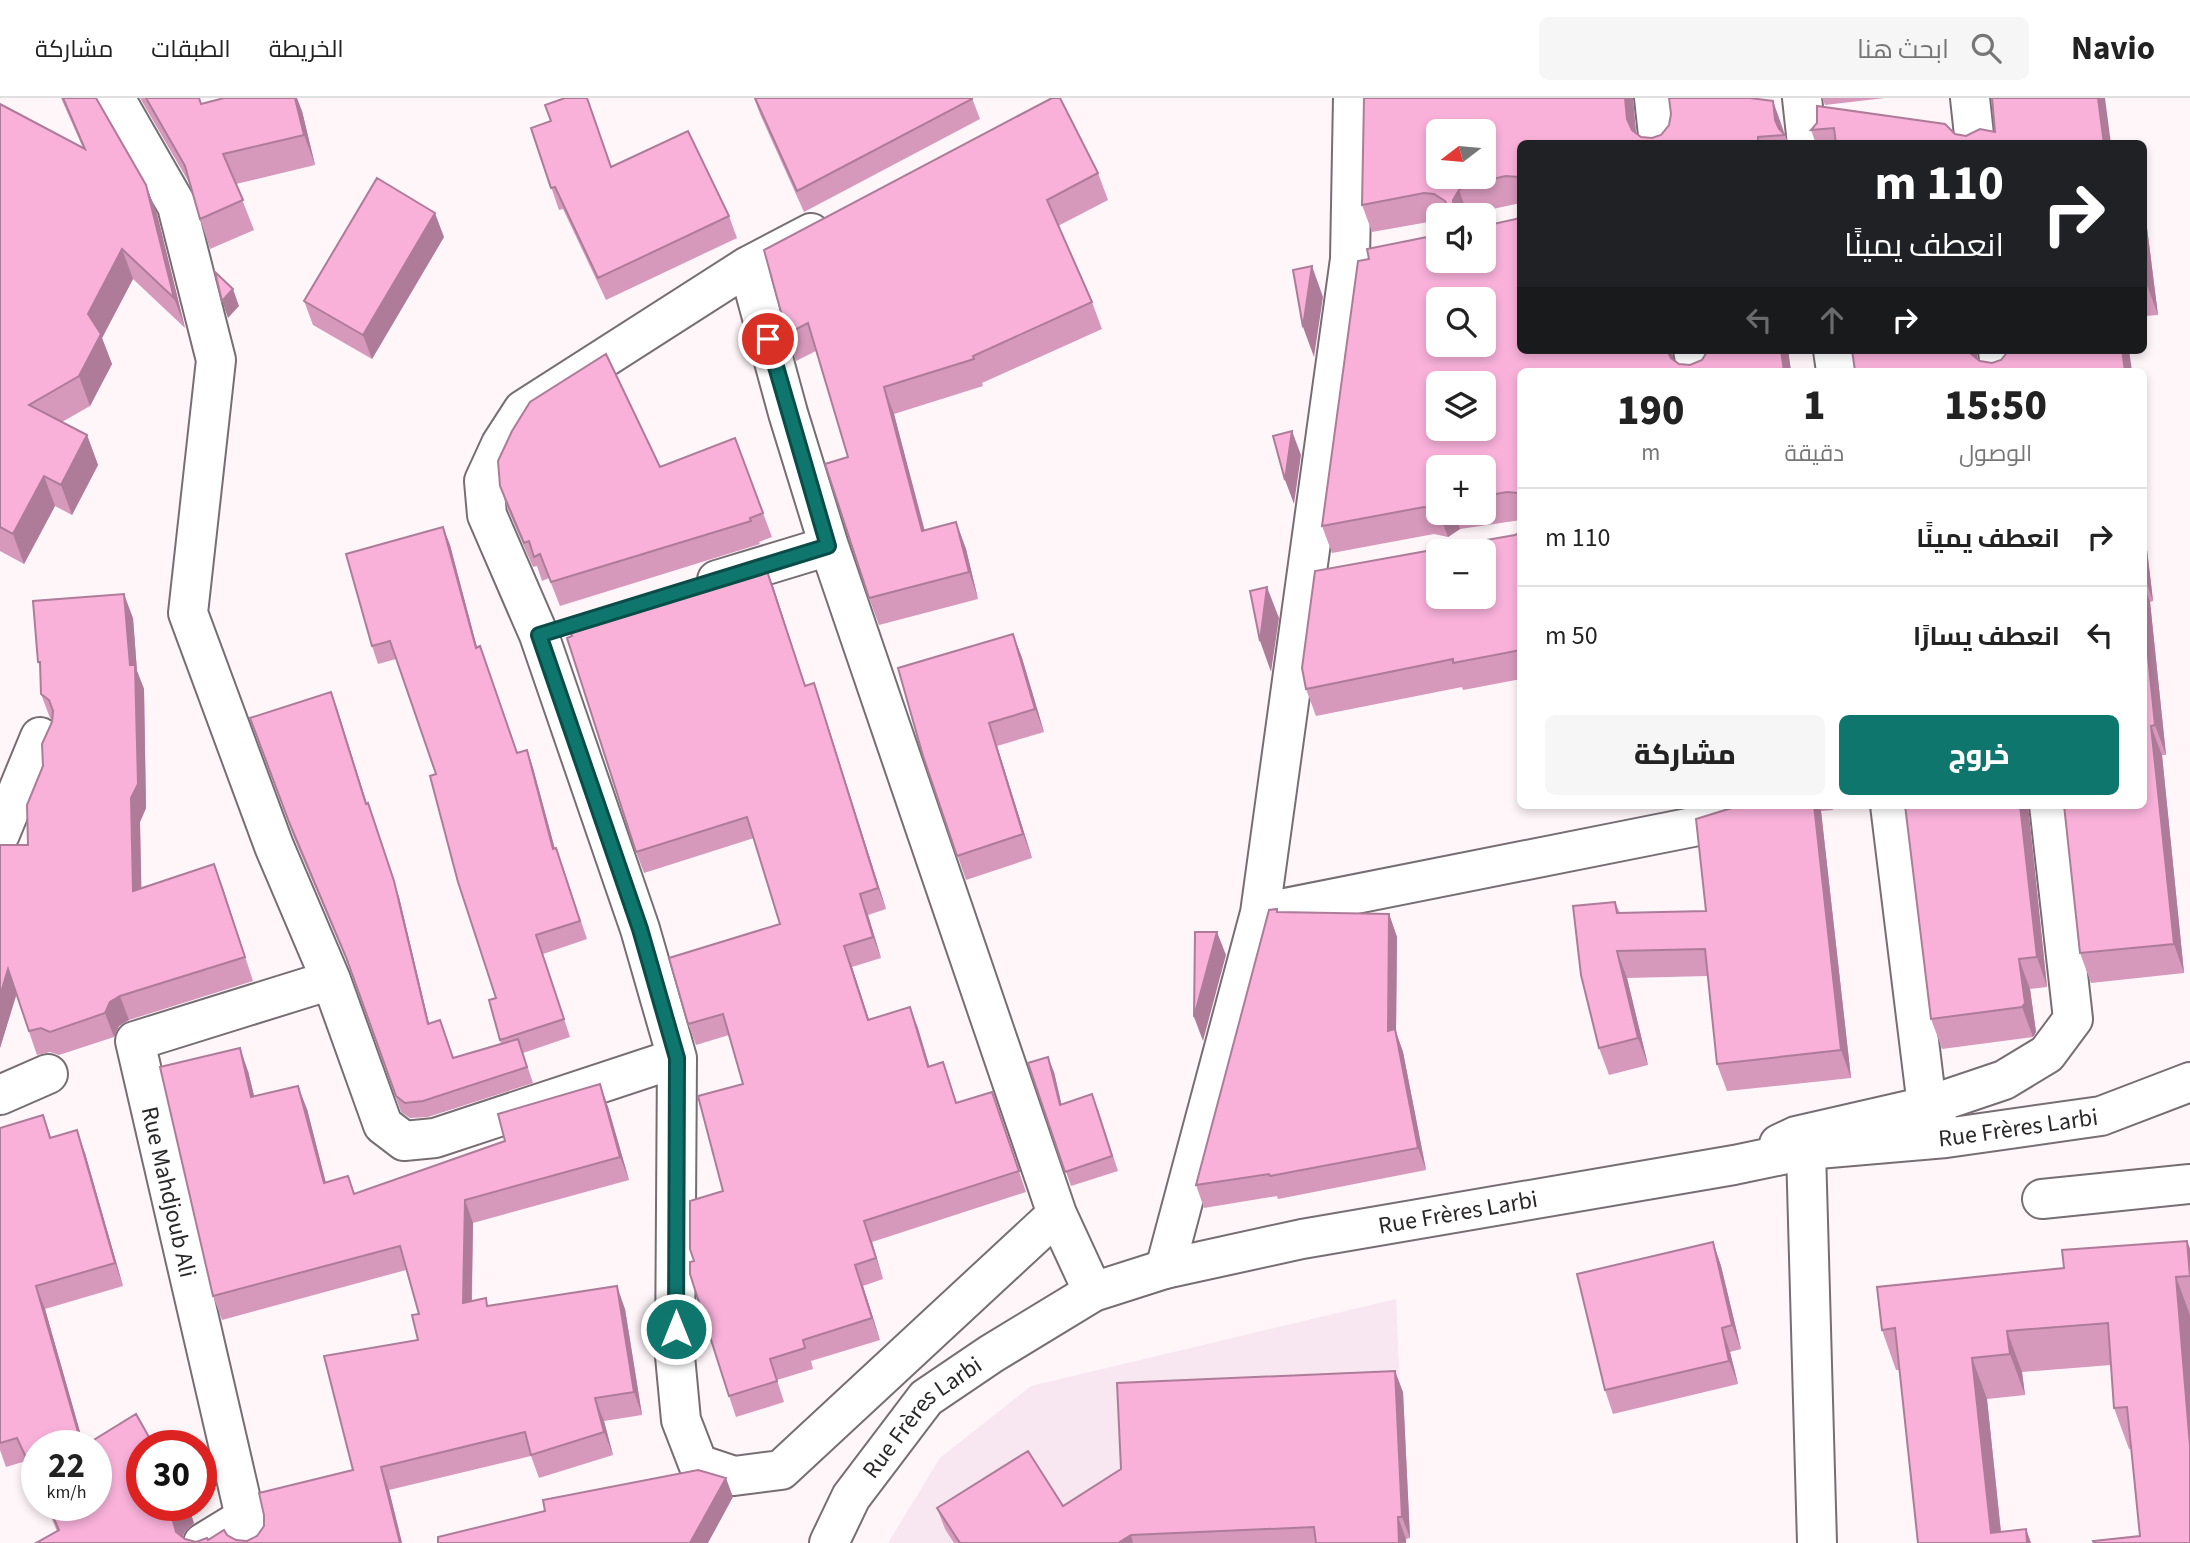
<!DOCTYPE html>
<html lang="ar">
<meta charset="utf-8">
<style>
:root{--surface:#fff;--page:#f6f6f6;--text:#222;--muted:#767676;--line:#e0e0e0;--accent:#0f766e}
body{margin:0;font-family:"Source Sans 3",Cairo,sans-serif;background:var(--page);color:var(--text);direction:rtl;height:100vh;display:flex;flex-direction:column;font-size:26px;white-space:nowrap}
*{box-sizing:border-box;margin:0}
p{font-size:23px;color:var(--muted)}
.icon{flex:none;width:38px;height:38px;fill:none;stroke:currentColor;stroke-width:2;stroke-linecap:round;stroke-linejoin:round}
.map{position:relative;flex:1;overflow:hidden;direction:ltr}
.side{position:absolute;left:1517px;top:270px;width:630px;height:441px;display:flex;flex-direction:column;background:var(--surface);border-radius:10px;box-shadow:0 4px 10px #0003;direction:rtl}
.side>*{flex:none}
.guide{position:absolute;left:1517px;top:42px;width:630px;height:214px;border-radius:10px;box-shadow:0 4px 10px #0003;direction:rtl;background:#202124;color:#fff;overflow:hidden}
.needle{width:46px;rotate:254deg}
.fabs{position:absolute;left:1426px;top:21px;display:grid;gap:14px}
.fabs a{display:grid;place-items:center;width:70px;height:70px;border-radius:10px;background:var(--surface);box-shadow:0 4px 10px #0003;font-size:35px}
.speed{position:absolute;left:21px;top:1332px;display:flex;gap:14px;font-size:35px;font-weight:700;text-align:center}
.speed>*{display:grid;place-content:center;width:91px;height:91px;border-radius:50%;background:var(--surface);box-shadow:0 4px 10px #0003;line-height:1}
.speed small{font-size:18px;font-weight:400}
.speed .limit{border:10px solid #d22;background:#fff;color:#111}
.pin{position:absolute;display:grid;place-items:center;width:60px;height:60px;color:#fff;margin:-30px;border:4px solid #fff;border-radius:50%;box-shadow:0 2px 7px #0007}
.me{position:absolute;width:77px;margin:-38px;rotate:0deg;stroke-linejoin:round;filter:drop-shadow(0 0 5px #0008)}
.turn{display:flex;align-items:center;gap:24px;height:147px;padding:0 28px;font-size:32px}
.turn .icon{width:91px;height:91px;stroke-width:2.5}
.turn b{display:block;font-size:49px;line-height:60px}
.lanes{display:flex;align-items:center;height:66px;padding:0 28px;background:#0003;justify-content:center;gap:35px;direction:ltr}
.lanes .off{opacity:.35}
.eta{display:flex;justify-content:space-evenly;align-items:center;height:119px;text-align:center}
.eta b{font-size:42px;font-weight:800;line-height:49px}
.action{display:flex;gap:14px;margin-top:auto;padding:14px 28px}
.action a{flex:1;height:80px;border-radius:10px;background:var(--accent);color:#fff;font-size:28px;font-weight:800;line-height:80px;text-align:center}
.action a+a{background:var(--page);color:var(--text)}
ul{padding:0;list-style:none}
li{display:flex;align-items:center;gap:21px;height:98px;padding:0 28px;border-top:2px solid var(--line)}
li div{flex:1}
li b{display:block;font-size:26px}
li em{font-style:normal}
header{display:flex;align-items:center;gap:42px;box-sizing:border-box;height:98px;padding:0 35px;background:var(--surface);border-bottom:2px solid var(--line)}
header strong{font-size:33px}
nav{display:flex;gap:38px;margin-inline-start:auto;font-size:24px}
.search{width:490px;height:63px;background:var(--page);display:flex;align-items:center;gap:18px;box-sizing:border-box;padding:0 24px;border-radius:10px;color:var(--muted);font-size:26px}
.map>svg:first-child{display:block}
</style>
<header>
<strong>Navio</strong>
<div class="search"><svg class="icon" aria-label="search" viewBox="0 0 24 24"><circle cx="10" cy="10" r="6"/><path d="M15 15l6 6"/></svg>ابحث هنا</div>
<nav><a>الخريطة</a><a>الطبقات</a><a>مشاركة</a></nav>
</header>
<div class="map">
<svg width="2190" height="1445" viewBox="0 0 2190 1445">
<rect width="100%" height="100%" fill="#fff6fa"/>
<path fill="#f8e7f0" d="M1396,1201L1407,1445H888L940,1360L1031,1288Z"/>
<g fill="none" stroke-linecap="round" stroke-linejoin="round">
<g stroke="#766e73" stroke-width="42">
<path id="minor" d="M115,0L177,108L216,262L188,515L274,748L331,882L383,1027L404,1043L435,1040L677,960
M1654,0L1659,46
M1802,0L1807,46
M1970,0L1975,46
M748,168L523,312L501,346L484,383L487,417L539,537L640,831L677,960L675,1258L681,1322L698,1366L734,1378L781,1372L1057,1116L829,448L788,315L748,168L811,135
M1693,252L1697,273
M1833,252L1836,273
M1998,252L2000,273
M717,482L829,448
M1890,707L1927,1008L1939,1028
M0,736L40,639
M1260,815L1713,725L1737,716L1743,707
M0,997L48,976
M1779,1046L1796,1038L1927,1008L2004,982L2047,956L2073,921L2049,707
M1806,1052L1817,1445
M2042,1101L2190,1086
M1057,1116L1093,1194
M1165,1171L1260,815L1350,161L1353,0
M203,1445L244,1420
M251,1445L135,943L331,882"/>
</g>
<g stroke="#766e73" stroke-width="42">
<g id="major">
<path id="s1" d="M829,1445L851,1399L926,1300L991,1256L1093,1194L1165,1171L1302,1141L1734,1067L1806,1052L1946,1040L2101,1018L2190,984"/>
</g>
</g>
<use href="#minor" stroke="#fff" stroke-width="38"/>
<use href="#major" stroke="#fff" stroke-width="38"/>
</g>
<path fill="#d698bb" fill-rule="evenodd" d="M61,0H96L146,87L157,116L185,230L133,181L102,240L112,266L90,308L62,324L87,337L98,367L72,417L55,408L24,466L0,453V6L83,50Z
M140,0H199L201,6L302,13L315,67L236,86L254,132L210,151L200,121L191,88Z
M754,0H972L980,21L804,114L760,16Z
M1364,0H1633L1636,35L1641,39L1652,40L1783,31L1784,35L1789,46H1521V106H1516L1479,114L1473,117H1438V123H1434L1372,134L1362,107Z
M1822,0H1885L1825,7Z
M1817,25L1955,36L1966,38L2111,46H1816L1811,32Z
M531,30L612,69L729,118L737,140L606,202L563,111L559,112Z
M1098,75L1108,102L1058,128L1092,204L1102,231L982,285L983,288L894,316L924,433L956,424L966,451L978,501L879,527L869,500L848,359L816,253L796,263L787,236Z
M2144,120L2147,130L2158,217L2144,218Z
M1432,138L1672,256L1673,261L1679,266L1690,267L1788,252L1791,273H1521V422L1460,431L1448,439L1434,436L1332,455L1322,428L1369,161ZM1438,369H1484V415H1438Z
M444,139L372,261L313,227L304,203Z
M735,340L772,439L759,444L760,446L560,508L549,480L542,483L537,468L533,469L508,412L500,388L660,369Z
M2144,426L2153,503L2150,504L2166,657H2162L2184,875L2091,885L2080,855L2144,707Z
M443,429L450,447L477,550L517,655L527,652L533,670L555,751L556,750L563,769L587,841L543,856L570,939L523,955L533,985L428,1019L410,1020L401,1014L351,873L294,740L250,620L331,594L367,706L373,721L399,799L429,926L453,960L501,946L489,902L496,900L436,676L396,561L378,566L372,548Z
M1521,434V581L1463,592L1462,589L1316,618L1306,591L1458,447L1515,437Z
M773,488L805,587L821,606L886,811L868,817L881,860L852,869L869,922L910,909L929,968L950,985L957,1005L992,994L1026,1094L872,1144L883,1181L863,1188L880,1242L811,1263L813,1271L777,1282L784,1304L736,1319L729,1298L694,1163L723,1093L743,986L729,937L696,947L688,926L780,826L754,740L644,775L636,754Z
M133,520L137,573L144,591L146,710L140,724L141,790L214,766L253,883L129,922L119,928L114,939L59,957L50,954L37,957L16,896L0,950V747H28L52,621L50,620L41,596V572L38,564Z
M1013,536L1022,560L1044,634L997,648L1032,760L966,782L923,658Z
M1737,707H1832L1833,712L1821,713L1851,980L1727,993L1717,966L1708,878L1627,880L1648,967L1609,977L1599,950L1615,804L1620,815L1706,813L1735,709Z
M1905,707H2028L2047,889L2030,891L2036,934L2033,939L1942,951L1931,921Z
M1277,811L1278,814L1389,816L1397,839L1396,934L1403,954L1426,1072L1278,1101L1277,1098L1204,1110L1196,1087Z
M1028,965L1054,974L1061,1006L1098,1011L1118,1073L1071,1088Z
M248,973L254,998L307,1011L326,1085L355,1096L505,1043L600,986L608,1009L629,1082L473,1125L472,1203L488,1208L625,1211L642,1317L604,1323L613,1357L539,1380L531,1358L389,1392L402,1445H35L57,1433L46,1407H96L194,1425L184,1435L183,1439L185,1441L196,1444L208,1442L227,1437L236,1442L247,1443L257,1438L353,1372L418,1242L419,1216L406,1172L222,1222L213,1198Z
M43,1017L51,1039L85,1055L123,1188L45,1211L84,1348H37V1387L26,1363L6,1369L0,1352V1030Z
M2187,1143L2190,1151V1445L2140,1438L2131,1351H2129L2114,1310L2111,1267L2022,1274L2025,1297L1987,1301L2001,1434L2026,1431L2031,1445H1918L1900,1272H1896L1882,1232L2064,1170Z
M1713,1144L1721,1168L1741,1251L1730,1254L1738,1286L1613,1316L1605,1292Z
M1403,1294L1410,1440L1406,1441V1445H954L945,1431L937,1410L1063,1408L1121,1371Z"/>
<path fill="#ae7c99" d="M295,0H297L302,13L315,67L304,37Z
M1625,0H1633L1637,46L1627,21Z
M2098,0H2105L2111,46H2104Z
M1773,3L1783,31L1784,37H1781L1775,22Z
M146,87L157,116L185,230L174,200Z
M1459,92L1468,117H1454L1453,113V102Z
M435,115L444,139L372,261L363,237Z
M2144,120L2147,130L2158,217L2147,187L2144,158Z
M122,151L133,181L102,240L112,266L90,308L79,278L88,216Z
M1312,168L1323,199L1314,259L1303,229Z
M233,191L239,208L228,220L222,203Z
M1666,252H1672L1675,273Z
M1781,252H1788L1791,273H1784Z
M1970,252H1977L1978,273Z
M2122,252H2129L2132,273H2125Z
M884,289L894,316L932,460L922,433Z
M1292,333L1301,357L1294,406L1285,382Z
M87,337L98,367L72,417L61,387Z
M44,378L55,408L24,466L13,436Z
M1439,415H1454L1460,431L1448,439Z
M956,424L966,451L978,501L969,474Z
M2144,426L2153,503L2144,477Z
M443,429L450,447L482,568L476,550Z
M765,467L773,488L812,609L805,588Z
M2144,487L2150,504L2166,657L2155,627L2144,518Z
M1267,489L1279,520L1271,574L1260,543Z
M124,496L133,520L137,573L144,591L146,710L140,724L142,817L133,793L130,567Z
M1013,536L1022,560L1044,634L1035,611Z
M814,585L821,606L886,811L878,790Z
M331,594L337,610L372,722L366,706Z
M989,625L997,648L1032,760L1023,736Z
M2151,628L2162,657L2184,875L2174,846Z
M527,652L533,670L560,770L553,751Z
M1814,707H1819L1821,713L1851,980L1841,952Z
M2020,707H2028L2047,889L2037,859Z
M373,721L399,799L433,942L428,926Z
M214,766L223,790L253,883Z
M860,796L868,817L881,860L873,839Z
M1389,816L1397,839L1396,934L1403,954L1426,1072L1418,1050L1388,933Z
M1217,834L1226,857L1203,943L1194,919Z
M844,848L852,869L876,943L868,922Z
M1617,853L1627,880L1648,967L1638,940Z
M2019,861L2030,891L2036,934L2033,939L2022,909Z
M8,871L17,895L0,950V898Z
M120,898L129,922L119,928L114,939L105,915L110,904Z
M910,909L918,930L936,990L928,969Z
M240,950L248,973L260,1022L251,999Z
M1048,959L1054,974L1065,1021L1060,1007Z
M600,986L608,1009L629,1082L620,1059Z
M298,988L307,1011L332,1109L324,1085Z
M77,1032L85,1055L123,1188L115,1165Z
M465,1102L473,1125L471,1229L463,1205Z
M864,1123L872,1144L883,1181L876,1160Z
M2187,1143L2190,1151V1179V1178Z
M1713,1144L1721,1168L1741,1251L1732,1227Z
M855,1167L863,1188L880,1242L872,1220Z
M2176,1179L2190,1217V1350Z
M36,1188L45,1211L84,1348H82Z
M617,1188L625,1211L642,1317L634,1294Z
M1722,1230L1730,1254L1738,1286L1729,1263Z
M2007,1233L2022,1274L2025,1297L2010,1256Z
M1972,1260L1987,1301L2002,1445L1991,1435Z
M1395,1273L1403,1294L1410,1440L1402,1419Z
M595,1300L604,1323L613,1357L604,1334Z
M381,1369L389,1392L402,1445H400Z
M726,1380L733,1399L708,1445H690Z
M180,1407H188L194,1425L184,1435L181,1445H180L173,1423L175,1412Z
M1398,1419L1406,1441V1445H1399Z
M2026,1431L2031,1445H2027Z
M1131,1437L1133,1445H1118Z"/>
<path fill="#f9b1da" stroke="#ae7c99" stroke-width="2" fill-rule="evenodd" d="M63,0H96L146,87L174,200L122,151L88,216L101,236L79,278L29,307L87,337L61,387L44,378L13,436L0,429V6L85,51Z
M146,0H199L201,6L224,0H295L304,37L223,56L243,102L200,121L185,68Z
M565,0H587L611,69L688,33L729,118L598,180L555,89L551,90L531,30L551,23L545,7Z
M755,0H972V1L797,93Z
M1052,0H1060L1098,75L1047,102L1092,204L973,258L974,261L884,289L922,433L956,424L969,474L869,500L825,366L848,359L808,225L787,236L764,152Z
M1364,0H1625L1627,21L1632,32L1641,39L1652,40L1661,37L1669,27L1671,16L1669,0H1750L1773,3L1775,22L1779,31L1785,37L1758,39V46H1521V81L1518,79L1506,78L1469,86L1459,92L1453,102V113L1455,117H1449L1450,113L1445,103L1434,96L1424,95L1362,107ZM1438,33H1484V79H1438Z
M1992,0H2098L2104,46H1836L1834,30L1811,32L1817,25V8L1945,26L1955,36L1966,38L1980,31L1995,34Z
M377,80L435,115L363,237L304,203Z
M1521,118V252H1667L1671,260L1679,266L1690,267L1702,262L1708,252H1781L1784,273H1521V397L1518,395L1507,394L1484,398V369H1438V412L1424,409L1322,428L1358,163L1369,161L1367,151L1432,138L1438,135V163H1484V128L1516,121ZM1438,201H1484V247H1438ZM1438,285H1484V331H1438Z
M2144,158L2147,187L2144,188Z
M1312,168L1303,229L1293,172Z
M215,174L233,191L222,203Z
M1852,252H1970L1971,256L1980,263L1992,265L2001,262L2009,252H2122L2125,273H1855Z
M606,256L660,369L735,340L763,415L750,420L751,423L551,484L540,456L534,459L529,443L524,445L500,388L498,363L512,333L530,304Z
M1292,333L1285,382L1273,338Z
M443,429L476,550L480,548L517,655L527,652L553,751L556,750L580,823L536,837L564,921L500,942L489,902L496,900L458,784L430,678L436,676L390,543L372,548L346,456Z
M1521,434V552L1453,565V561L1306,591L1302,570L1315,473L1432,452L1444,445L1458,447L1515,437ZM1438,453H1484V499H1438Z
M765,467L805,588L814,585L878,790L860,796L873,839L844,848L868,922L910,909L928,969L943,964L956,1005L992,994L1019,1073L864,1123L876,1160L855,1167L872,1220L803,1242L805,1250L770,1261L777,1283L729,1298L690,1176V1164L694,1163L690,1151V1103L723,1093L698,998L743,986L723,916L688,926L669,860L780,826L747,719L636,754L567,540L572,538L568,528Z
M1267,489L1260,543L1250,493Z
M124,496L130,567H135L138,686L131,700L133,793L214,766L245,859L120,898L110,904L105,915L50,934L41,930L29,933L8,871L0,898V747H28L27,707L43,668L42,646L52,624L53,613L49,602L41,596L40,564H38L33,503Z
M2144,518L2155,627L2151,628L2174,846L2080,855L2064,707H2144Z
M1013,536L1035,611L989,625L1023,736L957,758L923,658L898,570Z
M331,594L366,706L368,705L394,783L428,926L440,922L453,960L518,941L527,969L423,1003L405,1005L396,998L346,859L289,724L250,620Z
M1737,707H1814L1841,952L1717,966L1705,851L1617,853L1638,940L1599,950L1581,877L1573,808L1615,804L1617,815L1706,813L1696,721L1735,709Z
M1905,707H2020L2037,859L2019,861L2025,905L2022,909L1931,921Z
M1277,811V814L1389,816L1388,933L1395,931L1418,1050L1270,1078L1269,1076L1196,1087L1269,812Z
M1195,834H1217L1194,919Z
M240,950L251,999L298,988L324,1085L348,1078L354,1096L505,1043L498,1016L600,986L620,1059L465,1102L463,1205L486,1200L487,1208L617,1188L634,1294L595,1300L604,1334L531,1357L525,1334L381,1369L400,1445H36L59,1432L48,1407H96V1348H84L136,1316L154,1348H142V1407H180L175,1412L173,1423L176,1434L185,1441L196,1444L207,1440L208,1442L224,1432L227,1437L236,1442L247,1443L257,1438L264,1428V1417L259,1395L353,1372L324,1258L418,1242L412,1217L419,1216L400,1148L213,1198L160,969Z
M1048,959L1060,1007L1092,996L1112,1058L1065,1074L1028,965Z
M43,1017L50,1040L77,1032L115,1165L36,1188L82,1348H37V1383L17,1340L0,1345V1030Z
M2187,1143L2190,1178L2176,1179L2190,1348V1445H2094L2093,1443L2140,1438L2127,1309L2114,1310L2108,1225L2007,1233L2010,1256L1972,1260L1991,1435L2026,1431L2027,1445H1918L1895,1230L1882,1232L1877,1189L2064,1170L2062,1152Z
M1713,1144L1732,1227L1722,1230L1729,1263L1605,1292L1577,1176Z
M1395,1273L1402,1419H1398L1399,1445H1316L1314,1429L1131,1437L1118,1445H960L937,1410L1028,1353L1063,1408L1121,1371L1117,1285Z
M698,1372L726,1380L690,1445H438V1439L545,1413L543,1402Z"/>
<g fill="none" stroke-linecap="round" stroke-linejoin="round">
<g stroke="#0a4d48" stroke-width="18">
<path id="route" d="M676,1231L677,960L640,831L539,537L828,448L768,241"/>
</g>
<use href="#route" stroke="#0f766e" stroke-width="12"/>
</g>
<g text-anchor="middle" stroke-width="7" stroke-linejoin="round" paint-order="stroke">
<g font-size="24" fill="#2a2728" stroke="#fff">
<text dy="8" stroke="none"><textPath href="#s1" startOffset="1314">Rue Frères Larbi</textPath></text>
<text transform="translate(169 1094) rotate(77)" y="8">Rue Mahdjoub Ali</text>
<text dy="8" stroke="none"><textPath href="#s1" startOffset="747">Rue Frères Larbi</textPath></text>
<text dy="8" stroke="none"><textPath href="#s1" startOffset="159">Rue Frères Larbi</textPath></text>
</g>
</g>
</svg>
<div class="fabs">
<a><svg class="needle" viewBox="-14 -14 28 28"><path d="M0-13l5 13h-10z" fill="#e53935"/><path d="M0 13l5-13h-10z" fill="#767676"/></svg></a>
<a><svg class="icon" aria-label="sound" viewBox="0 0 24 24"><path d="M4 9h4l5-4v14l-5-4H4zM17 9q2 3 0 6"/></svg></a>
<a><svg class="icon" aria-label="search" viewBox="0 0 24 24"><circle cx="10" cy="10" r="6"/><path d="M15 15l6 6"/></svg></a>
<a><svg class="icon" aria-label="layers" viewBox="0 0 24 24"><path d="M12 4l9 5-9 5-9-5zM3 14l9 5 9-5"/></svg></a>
<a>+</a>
<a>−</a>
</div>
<div class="speed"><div>22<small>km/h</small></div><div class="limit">30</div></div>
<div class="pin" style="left:768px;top:241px;background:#d93025"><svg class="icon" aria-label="arrive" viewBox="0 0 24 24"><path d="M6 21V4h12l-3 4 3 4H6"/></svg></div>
<svg class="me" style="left:676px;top:1231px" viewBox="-20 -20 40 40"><circle r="17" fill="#0f766e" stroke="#fff" stroke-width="3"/><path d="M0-11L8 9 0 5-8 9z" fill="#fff"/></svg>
<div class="guide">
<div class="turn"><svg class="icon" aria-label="right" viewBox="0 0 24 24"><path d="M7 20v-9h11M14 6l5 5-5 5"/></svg><div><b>110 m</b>انعطف يمينًا</div></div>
<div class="lanes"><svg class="icon off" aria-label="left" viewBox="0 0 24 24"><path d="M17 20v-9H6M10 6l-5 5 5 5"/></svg><svg class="icon off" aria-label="ahead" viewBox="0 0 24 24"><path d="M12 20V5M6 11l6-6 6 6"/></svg><svg class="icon" aria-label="right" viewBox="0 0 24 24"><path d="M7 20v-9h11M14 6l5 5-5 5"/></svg></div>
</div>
<section class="side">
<div class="eta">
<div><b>15:50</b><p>الوصول</p></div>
<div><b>1</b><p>دقيقة</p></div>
<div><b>190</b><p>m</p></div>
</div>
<ul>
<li><svg class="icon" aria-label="right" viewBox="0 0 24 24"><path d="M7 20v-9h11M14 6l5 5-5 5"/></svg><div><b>انعطف يمينًا</b></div><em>110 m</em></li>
<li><svg class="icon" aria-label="left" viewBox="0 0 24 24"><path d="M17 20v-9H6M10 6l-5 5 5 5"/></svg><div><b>انعطف يسارًا</b></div><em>50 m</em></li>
</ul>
<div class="action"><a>خروج</a><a>مشاركة</a></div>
</section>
</div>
